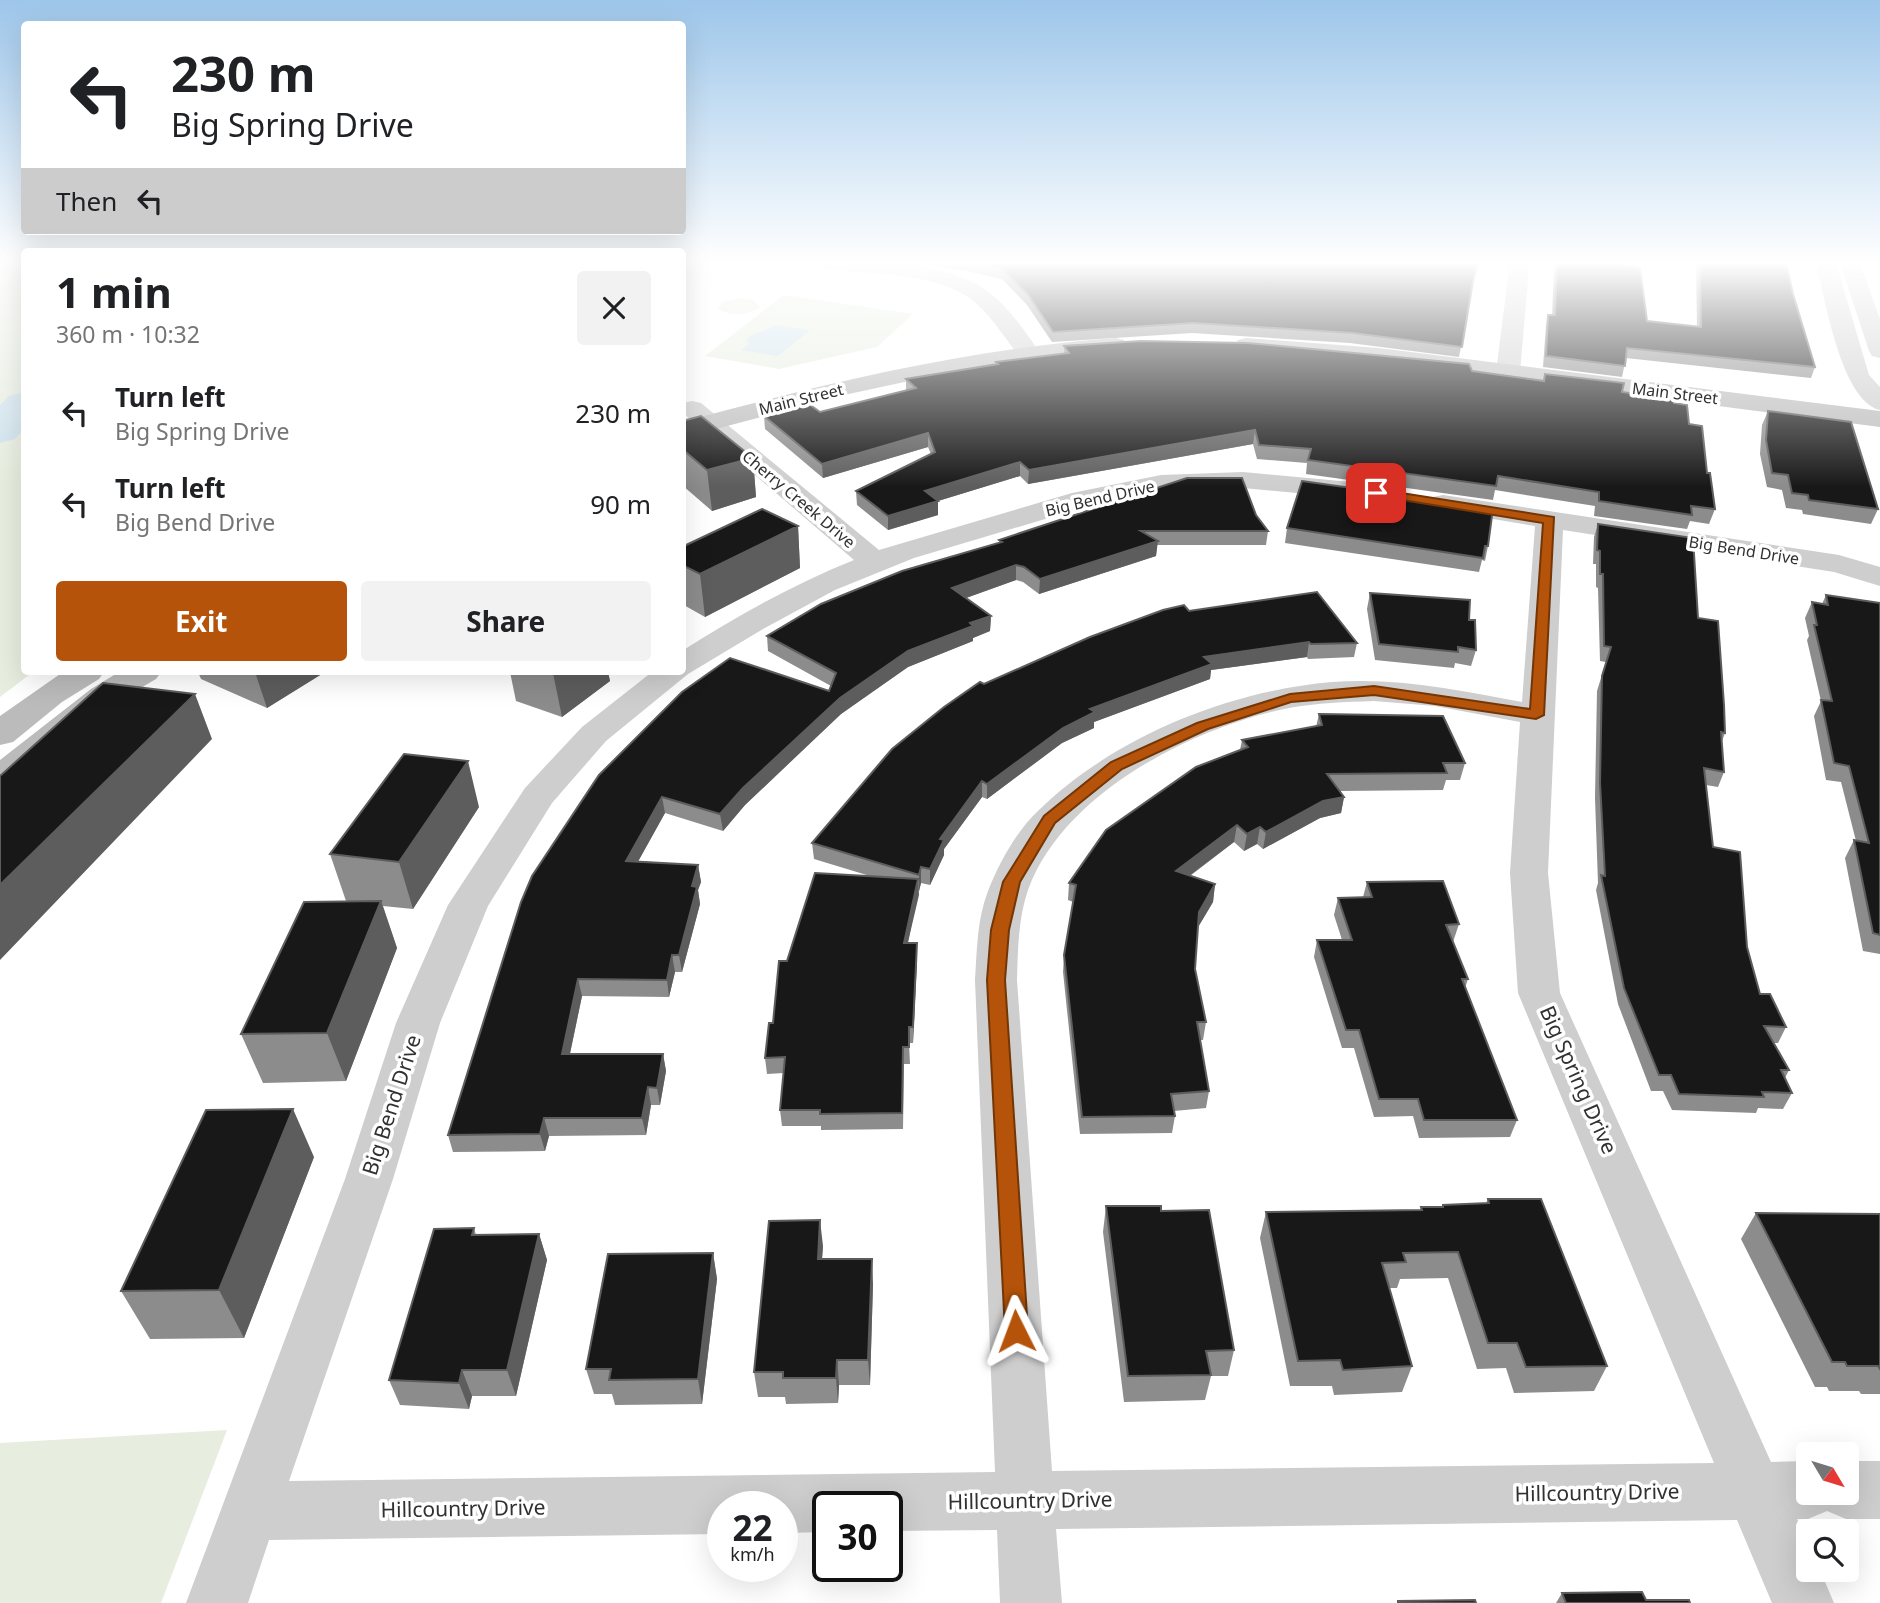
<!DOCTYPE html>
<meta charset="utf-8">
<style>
:root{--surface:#fff;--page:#f2f2f2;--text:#202124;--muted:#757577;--accent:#b45309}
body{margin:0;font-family:"Noto Sans",sans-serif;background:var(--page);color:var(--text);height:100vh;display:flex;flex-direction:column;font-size:26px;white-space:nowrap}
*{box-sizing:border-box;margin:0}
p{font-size:23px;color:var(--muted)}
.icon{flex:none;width:38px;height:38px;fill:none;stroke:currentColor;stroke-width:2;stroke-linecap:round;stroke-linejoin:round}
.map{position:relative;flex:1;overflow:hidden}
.side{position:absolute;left:21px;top:248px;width:665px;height:427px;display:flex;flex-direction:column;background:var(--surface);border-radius:7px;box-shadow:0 7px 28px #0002}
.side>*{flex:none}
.guide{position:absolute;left:21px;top:21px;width:665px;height:214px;border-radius:7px;box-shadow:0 7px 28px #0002;background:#fff;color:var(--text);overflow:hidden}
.needle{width:46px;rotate:128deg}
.buttons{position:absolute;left:1796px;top:1442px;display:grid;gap:14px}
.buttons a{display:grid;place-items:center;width:63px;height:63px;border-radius:7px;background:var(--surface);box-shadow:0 7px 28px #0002;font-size:35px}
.speed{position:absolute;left:707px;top:1491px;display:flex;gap:14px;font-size:35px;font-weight:700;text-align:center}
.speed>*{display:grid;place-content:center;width:91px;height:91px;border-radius:50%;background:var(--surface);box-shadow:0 7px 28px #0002;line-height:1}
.speed small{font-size:18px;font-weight:400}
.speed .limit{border:4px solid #111;border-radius:10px;background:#fff;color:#111}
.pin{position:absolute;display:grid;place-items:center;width:60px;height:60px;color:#fff;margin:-30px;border-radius:14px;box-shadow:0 4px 10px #0006}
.me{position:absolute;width:77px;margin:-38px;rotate:357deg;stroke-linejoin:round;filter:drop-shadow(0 0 5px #0008)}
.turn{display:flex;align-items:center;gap:24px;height:147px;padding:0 35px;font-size:32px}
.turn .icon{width:91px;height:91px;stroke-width:2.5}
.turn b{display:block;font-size:49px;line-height:60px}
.then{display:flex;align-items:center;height:66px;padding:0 35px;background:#0003;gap:14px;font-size:26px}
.round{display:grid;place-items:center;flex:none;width:74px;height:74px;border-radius:7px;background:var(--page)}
.head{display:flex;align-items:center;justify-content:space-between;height:119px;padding:0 35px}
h1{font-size:42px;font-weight:700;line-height:52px}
.primary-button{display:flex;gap:14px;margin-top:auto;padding:14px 35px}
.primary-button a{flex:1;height:80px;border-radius:7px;background:var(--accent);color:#fff;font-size:28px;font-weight:700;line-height:80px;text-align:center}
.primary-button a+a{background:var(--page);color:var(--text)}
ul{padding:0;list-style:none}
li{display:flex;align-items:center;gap:21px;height:91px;padding:0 35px}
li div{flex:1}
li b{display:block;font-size:26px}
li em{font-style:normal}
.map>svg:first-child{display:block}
</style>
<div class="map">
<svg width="1880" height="1603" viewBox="0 0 1880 1603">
<rect width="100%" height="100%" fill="#fff"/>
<path fill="#e7eddf" d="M0,263H24V672H33L0,697Z
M784,295L913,314L877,347L779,369L705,356Z
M741,298L753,300L760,307C748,316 731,316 718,309L722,302Z
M227,1430L161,1603H0V1443Z"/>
<path fill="#cce1ec" d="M775,325L810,330L778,356L741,350L749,344L746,340C754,331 766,332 775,325Z"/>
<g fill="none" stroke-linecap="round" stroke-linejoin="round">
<path fill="#cce1ec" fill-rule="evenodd" d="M24,392V429L15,439L0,443V405L9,396Z"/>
<path fill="#cecece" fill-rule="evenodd" d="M817,263C867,262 939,260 983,288C1005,302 1025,331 1040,353L1037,358H1021C1004,338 990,312 968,297C933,273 869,274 827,269L820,267Z
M1505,263H1525L1529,269L1520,372L1516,377H1500L1496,372L1509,269Z
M1816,263H1836L1869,375L1880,387V410C1841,401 1825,298 1816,263Z
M1843,263H1859L1861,266L1880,319V358L1872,356L1869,351L1841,266Z
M692,401L701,403L879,550L1072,493L1161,475L1243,472L1351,482L1361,484L1365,490L1361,496L1351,498L1243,488L1161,491L1092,505L914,558L835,590L763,629L688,674L606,741L552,803L488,906L440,1023L393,1179L289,1481L995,1472L975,980C977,950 977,919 988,891C999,863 1017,830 1039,810C1114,737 1228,691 1332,682C1396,677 1459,690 1522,702L1535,526L1433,509L1429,503L1433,497L1443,495L1839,555L1880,567V586L1834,572L1563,530L1548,873L1560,993L1771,1462L1808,1461V1493H1846V1461H1880V1519H1846L1827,1511L1808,1519H1797L1808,1544V1570H1820L1834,1603H1772L1737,1520L1056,1529L1062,1603H1000L997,1530L887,1531V1507H828V1532L782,1533V1507H723V1534L269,1540L248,1603H186L345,1179L396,1023L448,905L525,788L582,727L652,672H682V651C737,616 794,584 854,560L683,413V403ZM1374,701L1435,706L1520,722L1510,873L1518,993L1714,1463L1052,1471L1017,980C1018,950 1018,919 1028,890C1063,793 1193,727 1289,708C1317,703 1345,702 1374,701Z"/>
<path fill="#bbb" fill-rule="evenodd" d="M1116,338L1124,340L1128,345L1124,350L951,372L844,395L682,438V422C826,383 968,349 1116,338Z
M1246,338L1379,348L1880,411V427L1379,362L1238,350L1234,345L1238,340Z
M63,672H104L99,679L62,702L13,742L0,745V716Z
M119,672H161L156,679L115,703L13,787L0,791V760L91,689Z"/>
</g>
<path fill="#8c8c8c" d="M914,263H1478L1473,284L1459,357L1350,343L1192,333L1052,342L1027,305L1002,279L967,271Z
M1549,263H1623L1647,321L1697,327L1696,263H1786L1793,294L1815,367L1811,378L1626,358L1622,377L1543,367L1546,325L1548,315H1552L1554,267Z
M1064,346L1472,371L1543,380L1545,374L1622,392L1674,403L1689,424L1707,473L1715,509L1709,524L1690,521L1687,529L1594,516L1595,506L1495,490L1493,500L1306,474L1307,463L1257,459L1253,444L1028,484L1020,476L938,501V515L888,530L857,505L856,491L931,454L928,447L823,478L765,429L764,416L820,412L906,390V379L996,364V362L1064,354Z
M1768,411L1878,509L1871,524L1803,514L1802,510L1786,508L1782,490L1767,487L1760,454L1762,425Z
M682,421L753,458L756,497L712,511L682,485Z
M1256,515L1268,531L1266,545H1157L1156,556L1039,594L1023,582L1016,580L966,598L991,616L990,631L973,638V641L908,667L841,714L745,805L723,831L665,813L638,861L698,865L701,882L698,890L700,904L682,972H675L669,997L582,996L570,1054H663L666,1071L660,1105H651L646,1135L549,1136L545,1151L453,1152L448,1135L532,876L829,691L831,686L768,651L767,636L999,543V540Z
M1598,524L1698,618L1725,733L1722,741L1724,772L1718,787L1706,785L1713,847L1747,947L1760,994L1786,1027L1778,1043H1773L1789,1070L1785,1078L1792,1093L1783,1109L1758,1108L1756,1113L1672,1110L1663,1091H1651L1618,1004L1596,890L1598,883L1595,798L1597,691L1606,662L1600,661L1598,588L1596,587V564H1593L1594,537Z
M798,526L800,568L705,617L682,604V547Z
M1287,528L1488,546L1485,561L1482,560L1479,572L1285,543Z
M1370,593L1469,620L1476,650L1471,666L1455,663L1454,668L1375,660L1367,609Z
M1826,595L1880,603V954L1863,951L1845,858L1854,840L1856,841L1841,782L1826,780L1814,716L1821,701L1807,640L1809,636L1805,618L1812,602L1822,604Z
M1189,611L1357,643L1354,657L1308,659L1307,657L1211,670L1210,679L1094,722V728L1062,743L987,799L982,797L944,849V855L930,885L921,883L919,891H918L908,943L917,959L913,1043H909L910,1064H904L903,1129L821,1130V1126H782L780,1110L784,1073L767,1074L765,1058L787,961L870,876L814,859L812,843L984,684Z
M198,672H325L267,708L201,679Z
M510,672H608L610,681L562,717L516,701Z
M1319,714L1465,763L1460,780H1446L1443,790L1340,791L1344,797L1341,813L1320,818L1263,849L1257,844L1244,851L1234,842L1190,876L1215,884L1213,902L1198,927L1195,969L1206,1022L1203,1040H1200L1209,1091L1206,1108L1174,1111L1175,1116L1172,1133L1080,1134L1063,972L1064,955L1073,902L1068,900L1069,883L1240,750L1242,740L1316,727Z
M479,807L413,909L383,906L397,948L346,1081L263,1083L241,1034L346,901L330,854Z
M1367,882L1459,924L1453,942L1468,979L1465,988L1517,1120L1510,1137L1419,1138L1413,1116L1374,1117L1354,1048H1342L1314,957L1317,940H1342L1334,915L1338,898L1363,897Z
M314,1157L244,1338L150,1339L121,1291Z
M1488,1199L1607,1366L1594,1391L1514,1393L1506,1368L1477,1369L1448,1278L1400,1279L1397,1288H1389L1412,1366L1402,1392L1334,1395L1332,1386H1290L1260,1238L1266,1212L1420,1210L1421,1207H1442L1443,1205L1486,1203Z
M1106,1206L1161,1211L1234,1350L1228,1376H1211L1205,1400L1124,1402L1103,1232Z
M1756,1213L1880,1214V1394H1861L1859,1391H1829L1827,1387H1815L1741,1239Z
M474,1228L476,1235L539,1234L547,1260L516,1396H472L469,1409L400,1405L389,1380Z
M823,1246L822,1259L873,1284L870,1385H839L838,1403L786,1404L785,1397H758L754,1372Z
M713,1253L717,1279L702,1404L615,1405L612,1394H594L586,1369Z
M1562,1593L1646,1600L1690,1603H1556Z"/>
<path fill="#5d5d5d" d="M1255,430L1253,444L1028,484L1029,470Z
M928,433V447L823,478L822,464Z
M753,458L756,497L712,511L707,470Z
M1020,462V476L938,501V515L888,530V516L925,491Z
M798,526L800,568L705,617L700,574Z
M1158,541L1156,556L1039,594L1040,579Z
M1016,565V580L952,603V588Z
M991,616L990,631L973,638V641L908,667L841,714L745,805L723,831L720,814L743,788L840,698L908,651L970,623Z
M1309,642L1307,657L1211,670L1210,679L1094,722V728L1062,743L987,799V784L1063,728L1090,709L1204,657Z
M255,672H325L267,708Z
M554,672H608L610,681L562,717L553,673Z
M195,694L212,739L0,960V885Z
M468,761L479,807L413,909L399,862Z
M982,781V797L944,849V855L930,885V869L940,839Z
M662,797L665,813L629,878L626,861Z
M1344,797L1341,813L1320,818L1263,849L1266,832L1323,801Z
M1237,825L1234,842L1173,888L1176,871Z
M1260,827L1257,844L1244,851L1247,834Z
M698,865L701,882L698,890L700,904L682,972L679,955L692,886Z
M921,867V883L919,891V875Z
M918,879L919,895L904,959V943Z
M1215,884L1213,902L1197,929L1199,912Z
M381,901L397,948L346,1081L327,1033Z
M917,943V959L913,1043V1027Z
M672,955L675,972L669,997L667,980Z
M578,979L582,996L566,1072L562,1054Z
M663,1054L666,1071L660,1105L657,1088Z
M648,1087L651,1105L646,1135L642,1118Z
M293,1109L314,1157L244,1338L219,1290Z
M544,1118L549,1136L545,1151L540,1134Z
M820,1220L823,1246L820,1285L818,1259Z
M539,1234L547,1260L516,1396L507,1370Z
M713,1253L717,1279L702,1404L698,1379Z
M872,1259L873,1284L870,1385L868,1360Z
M837,1360L839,1385L838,1403L836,1378Z
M462,1370L472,1396L469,1409L459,1383Z"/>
<path fill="#181818" stroke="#5d5d5d" stroke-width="2" d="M974,263H1478L1473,281L1462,347L1352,333L1193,323L1053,332L1028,295L1002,269Z
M1557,263H1623L1628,266L1640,268L1647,321L1701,327L1700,263H1786L1793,294L1815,367L1627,348L1625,366L1546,356L1548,315H1555Z
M1141,341L1248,343L1469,364L1472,371L1544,381L1545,374L1624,383L1622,392L1674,399V403L1687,405L1689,424L1702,426L1707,473H1710L1715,509L1691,506L1692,515L1599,501V492L1498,476L1496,486L1308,460L1311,449L1259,445L1255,430L1029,470L1020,462L925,491L938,501L888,516L856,491L935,452L928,433L822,464L764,416L809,404L820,412L916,388L906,379L998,364L996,362L1069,353L1064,346Z
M1768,411L1851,422L1878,509L1809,500L1808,495L1792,493L1788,475L1772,473L1766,440Z
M701,416L753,458L707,470L682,449V421Z
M1187,478H1242L1256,515L1268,531H1141L1158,541L1040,579L1024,567L1016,565L952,588L991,616L970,623L973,626L908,651L840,698L743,788L720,814L662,797L626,861L698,865L692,886L697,887L679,955H672L667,980L578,979L562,1054H663L657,1088L648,1087L642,1118H544L540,1134L448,1135L521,902L532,876L599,775L682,692L730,658L829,691L836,673L767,636L821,604L902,571L1002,542L999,540Z
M1302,481L1493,508L1488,546H1485L1483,558L1287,528Z
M762,509L798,526L700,574L682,565V547Z
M1598,524L1693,538L1698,618L1718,621L1724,705L1725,733L1721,732L1724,772L1704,768L1713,847L1740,852L1747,947L1760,994H1770L1786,1027L1764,1026L1789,1070H1781L1792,1093L1762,1092L1764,1097L1679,1094L1671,1075H1659L1624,988L1601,875L1605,876L1600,783L1602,676L1611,647L1604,646L1603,574H1600V551L1597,550Z
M1317,592L1357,643L1311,644L1309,642L1204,657L1212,664L1090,709L1095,712L1063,728L987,784L982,781L940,839L944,840L930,869L921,867L919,875L812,843L892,749L944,707L980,682L984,684L1090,637L1163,610L1184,605L1189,611Z
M1370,593L1470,600L1469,620H1475L1476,650L1458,647V652L1379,644Z
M1826,595L1880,603V935L1873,933L1854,840L1869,843L1849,766L1834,763L1821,700L1832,701L1814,625H1817L1812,602L1828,605Z
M103,683L195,694L0,885V776Z
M1319,714L1443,716L1465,763H1443L1447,773L1327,774L1344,797L1323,801L1266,832L1260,827L1247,834L1237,825L1176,871L1215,884L1199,912L1195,969L1206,1022H1197L1209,1091L1171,1094L1175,1116L1082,1117L1064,955L1076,885L1069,883L1106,830L1196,767L1248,747L1242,740L1322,725Z
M404,754L468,761L399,862L330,854Z
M815,873L918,879L904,943H917L913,1027H909V1047H903L902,1113L820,1114V1110H780L785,1057L765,1058L769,1023H773L779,961H787Z
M1443,881L1459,924L1446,925L1468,979H1462L1517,1120H1424L1418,1099H1379L1359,1030H1346L1317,940H1352L1338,898L1372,897L1367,882Z
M381,901L327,1033L241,1034L304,902Z
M293,1109L219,1290L121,1291L206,1110Z
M1488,1199H1541L1607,1366L1526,1367L1517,1343H1488L1458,1252L1403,1253L1406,1262L1382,1263L1412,1366L1343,1370L1340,1360L1298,1361L1266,1212L1422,1210L1421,1207H1443V1205L1489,1203Z
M1106,1206H1161V1211L1209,1210L1234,1350L1206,1351L1211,1375L1128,1376Z
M1756,1213L1880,1214V1369L1878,1366H1847L1845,1362H1832Z
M820,1220L818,1259H872L868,1360H837L836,1378H783V1372H754L769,1221Z
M474,1228L472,1235L539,1234L507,1370H462L459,1383L389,1380L434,1229Z
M713,1253L698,1379L609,1380L611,1369H586L608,1254Z
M1642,1592L1646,1600H1689L1690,1603H1566L1562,1593Z
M1475,1600L1476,1603H1398V1601Z"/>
<linearGradient id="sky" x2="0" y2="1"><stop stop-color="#9dc6ea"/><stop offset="0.54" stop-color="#fff"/><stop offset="1" stop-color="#fff" stop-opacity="0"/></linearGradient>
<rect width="1880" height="487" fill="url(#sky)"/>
<path fill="#b45309" stroke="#753606" stroke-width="2" d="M1376,489L1554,517L1544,715L1536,719L1374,695L1291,702L1208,729L1122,769L1055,823L1020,882L1009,930L1005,980L1028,1331L1025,1338L1016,1341L1008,1338L1005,1331L987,980L991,930L1003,882L1044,816L1111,762L1197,723L1290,694L1374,686L1530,709L1543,523L1372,495L1370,493Z"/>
<g text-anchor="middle" stroke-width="7" stroke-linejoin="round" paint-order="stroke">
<g font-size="16" fill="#313131" stroke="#fff">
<text transform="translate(1675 393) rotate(7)" y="6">Main Street</text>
<text transform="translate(801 399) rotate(-14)" y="6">Main Street</text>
<text transform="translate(1100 498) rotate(-13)" y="6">Big Bend Drive</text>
<text transform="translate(799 499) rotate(40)" y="6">Cherry Creek Drive</text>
<text transform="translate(1744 550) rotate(9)" y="6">Big Bend Drive</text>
</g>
<g font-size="21" fill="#313131" stroke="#fff">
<text transform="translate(1578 1080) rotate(66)" y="7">Big Spring Drive</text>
<text transform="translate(392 1105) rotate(-72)" y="7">Big Bend Drive</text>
<text transform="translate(1597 1493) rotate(-1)" y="7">Hillcountry Drive</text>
<text transform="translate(1030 1501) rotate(-1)" y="7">Hillcountry Drive</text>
<text transform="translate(463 1509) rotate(-1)" y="7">Hillcountry Drive</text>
</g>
</g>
</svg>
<div class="buttons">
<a><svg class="needle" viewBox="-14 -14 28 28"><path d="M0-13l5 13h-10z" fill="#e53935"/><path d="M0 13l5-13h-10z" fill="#757577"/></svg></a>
<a><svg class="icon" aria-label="search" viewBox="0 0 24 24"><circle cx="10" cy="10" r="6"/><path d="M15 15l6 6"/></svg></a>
</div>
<div class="speed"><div>22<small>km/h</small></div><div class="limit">30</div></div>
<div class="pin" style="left:1376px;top:493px;background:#d93025"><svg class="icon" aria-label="arrive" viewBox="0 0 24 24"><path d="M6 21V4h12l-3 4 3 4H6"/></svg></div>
<svg class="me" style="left:1016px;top:1331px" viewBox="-20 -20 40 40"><path d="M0-17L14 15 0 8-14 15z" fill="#b45309" stroke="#fff" stroke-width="4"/></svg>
<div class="guide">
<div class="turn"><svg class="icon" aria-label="left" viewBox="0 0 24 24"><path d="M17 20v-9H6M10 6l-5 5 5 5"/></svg><div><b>230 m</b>Big Spring Drive</div></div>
<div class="then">Then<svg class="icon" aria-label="left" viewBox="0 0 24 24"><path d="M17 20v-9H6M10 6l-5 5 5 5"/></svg></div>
</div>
<section class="side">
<div class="head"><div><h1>1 min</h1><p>360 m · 10:32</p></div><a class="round"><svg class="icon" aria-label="close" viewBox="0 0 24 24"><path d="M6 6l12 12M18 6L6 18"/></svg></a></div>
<ul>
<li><svg class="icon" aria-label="left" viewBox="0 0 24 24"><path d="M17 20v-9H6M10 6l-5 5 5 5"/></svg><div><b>Turn left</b><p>Big Spring Drive</p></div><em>230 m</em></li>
<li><svg class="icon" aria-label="left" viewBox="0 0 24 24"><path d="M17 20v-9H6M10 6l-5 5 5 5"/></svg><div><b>Turn left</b><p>Big Bend Drive</p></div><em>90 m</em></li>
</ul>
<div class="primary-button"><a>Exit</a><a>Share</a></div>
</section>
</div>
